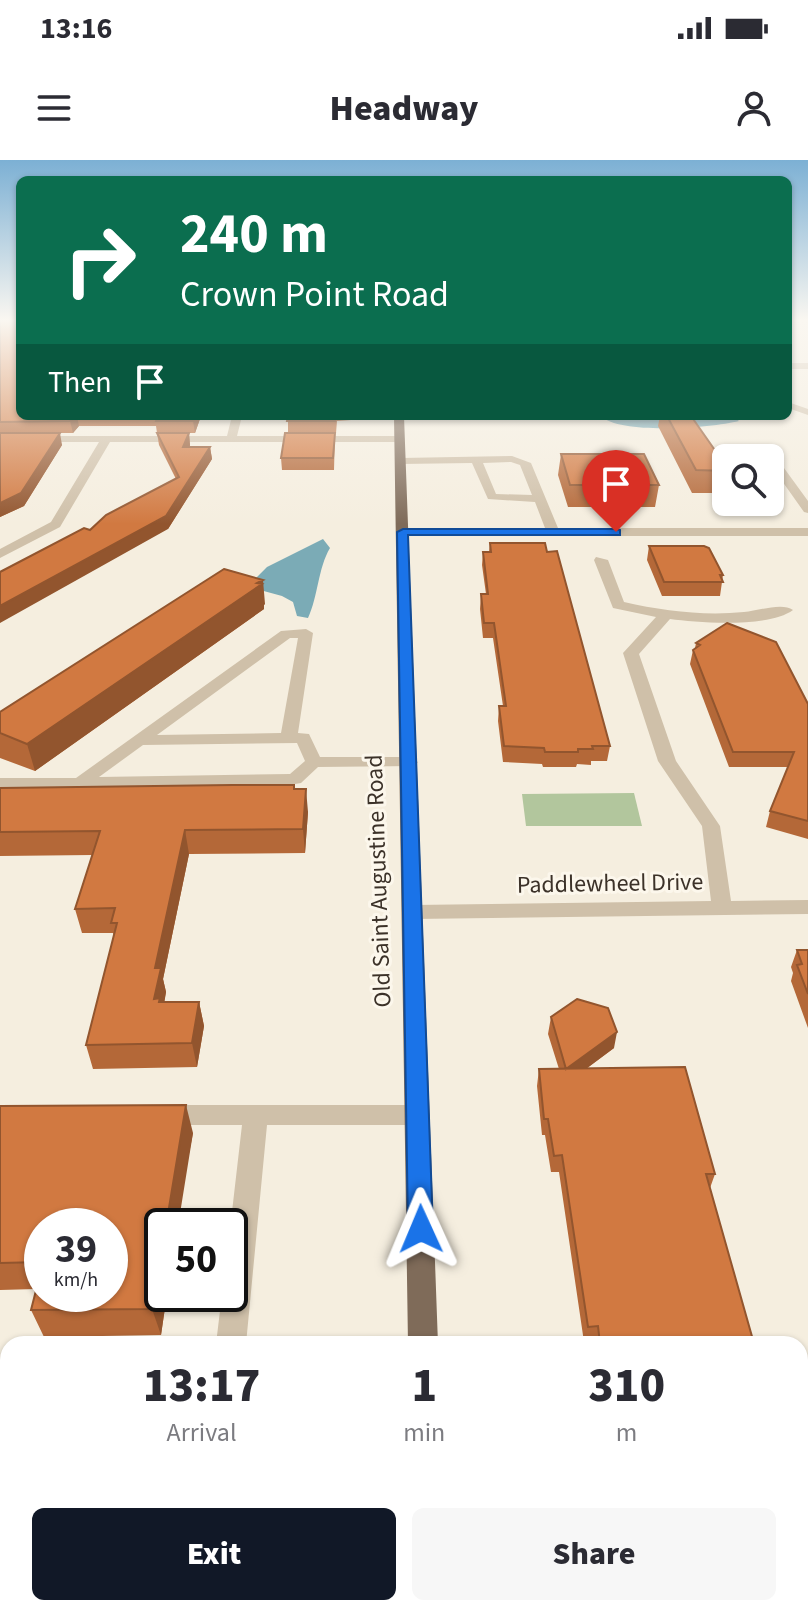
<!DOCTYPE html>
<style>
:root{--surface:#fff;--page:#f7f7f7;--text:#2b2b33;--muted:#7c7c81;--accent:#111827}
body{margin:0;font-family:"Source Sans 3",sans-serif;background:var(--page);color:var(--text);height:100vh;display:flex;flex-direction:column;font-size:30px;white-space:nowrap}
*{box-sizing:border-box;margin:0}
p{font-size:26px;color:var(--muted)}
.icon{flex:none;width:44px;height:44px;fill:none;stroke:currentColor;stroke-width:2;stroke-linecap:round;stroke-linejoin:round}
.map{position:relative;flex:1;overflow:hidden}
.drawer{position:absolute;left:0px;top:1176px;width:808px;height:280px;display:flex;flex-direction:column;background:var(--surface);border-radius:24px 24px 0 0;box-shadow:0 2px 6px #0004}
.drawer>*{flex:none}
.top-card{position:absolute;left:16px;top:16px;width:776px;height:244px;border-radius:12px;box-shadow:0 2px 6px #0004;background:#0b6e4f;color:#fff;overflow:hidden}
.buttons{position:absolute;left:712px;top:284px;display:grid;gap:16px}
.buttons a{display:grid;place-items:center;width:72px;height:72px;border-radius:12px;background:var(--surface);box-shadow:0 2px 6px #0004;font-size:40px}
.speed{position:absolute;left:24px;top:1048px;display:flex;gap:16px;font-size:40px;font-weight:700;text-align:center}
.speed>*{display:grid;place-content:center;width:104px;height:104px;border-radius:50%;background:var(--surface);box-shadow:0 2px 6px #0004;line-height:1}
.speed small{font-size:20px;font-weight:400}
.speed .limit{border:4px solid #111;border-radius:12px;background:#fff;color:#111}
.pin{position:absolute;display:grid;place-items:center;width:68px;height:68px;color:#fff;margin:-82px -34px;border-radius:50% 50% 50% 0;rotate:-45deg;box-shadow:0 0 8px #0007}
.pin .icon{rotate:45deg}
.me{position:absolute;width:88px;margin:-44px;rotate:359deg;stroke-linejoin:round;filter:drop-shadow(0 0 6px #0008)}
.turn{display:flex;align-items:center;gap:28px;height:168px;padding:0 32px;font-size:36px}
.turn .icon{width:104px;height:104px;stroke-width:2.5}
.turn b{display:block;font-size:56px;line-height:68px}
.then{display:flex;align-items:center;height:76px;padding:0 32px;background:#0003;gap:16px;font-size:30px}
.eta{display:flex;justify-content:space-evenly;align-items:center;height:136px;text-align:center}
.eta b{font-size:48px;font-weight:800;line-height:56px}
.button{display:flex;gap:16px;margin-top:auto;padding:16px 32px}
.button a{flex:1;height:92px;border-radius:12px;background:var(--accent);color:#fff;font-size:32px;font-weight:800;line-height:92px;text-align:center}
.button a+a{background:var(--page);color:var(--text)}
.status{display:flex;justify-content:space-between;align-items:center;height:56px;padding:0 40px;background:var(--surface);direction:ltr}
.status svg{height:22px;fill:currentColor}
header{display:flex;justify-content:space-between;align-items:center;height:104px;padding:0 32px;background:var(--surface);font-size:36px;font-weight:800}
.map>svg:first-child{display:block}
</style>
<div class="status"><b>13:16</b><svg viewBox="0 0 49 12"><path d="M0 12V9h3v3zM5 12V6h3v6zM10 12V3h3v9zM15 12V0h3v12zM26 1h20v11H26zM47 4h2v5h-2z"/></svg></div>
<header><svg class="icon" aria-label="menu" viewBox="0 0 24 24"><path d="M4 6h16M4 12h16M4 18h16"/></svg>Headway<svg class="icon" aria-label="person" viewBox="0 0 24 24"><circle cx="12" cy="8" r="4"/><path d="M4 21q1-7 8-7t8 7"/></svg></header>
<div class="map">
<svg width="808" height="1456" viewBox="0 0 808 1456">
<rect width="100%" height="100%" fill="#f5eedf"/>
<path fill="#b2c69d" d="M634,633L642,666H526L522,634Z"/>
<path fill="#7babb6" d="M601,256H733L739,261C711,268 620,275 601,256Z
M323,379L330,388C318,408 318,437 308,458L297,456L293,442L282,436L260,430L254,420L267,407Z"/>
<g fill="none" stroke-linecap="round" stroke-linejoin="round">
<path fill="#cfc0a9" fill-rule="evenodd" d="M788,203H808V209H788Z
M788,242L808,249V255L788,248Z
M232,256H242L237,276H400L405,279L400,282H110L60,367L0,398V389L51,362L99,282H0V276H227Z
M512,296L531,303L558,368H808V376H403L397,372L403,368H545L535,342L488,339L472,303L401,304L395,301L401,298ZM511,302L520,305L532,335L496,334L483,303Z
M772,296L776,297L808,341V353L804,352L770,304V298H767Z
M596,397L608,400L624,442C663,451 704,456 744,452C758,451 782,442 793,450C769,468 699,463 670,459L639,494L676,601L720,666L731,741L808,740V754L414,759L407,757L404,752L407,747L414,745L711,741L702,666L658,601L623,493L656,457L613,448L594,400Z
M306,469L313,473L298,573L309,574L320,597H409L418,602L415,606L318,607L301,623L295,624L0,628V618H76L281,471ZM290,478H298L281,573L157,575ZM297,583L305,601L290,614L99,617L143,585Z
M162,945H418L427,948L430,955L427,962L418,965H267L246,1184H216L222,1134H230V1069L242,965H162L153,962L150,955L153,948Z
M8,1325V1387L0,1391V1328Z
M184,1448H220L219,1456H183Z"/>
<path fill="#7f6b59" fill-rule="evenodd" d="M394,256H404L438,1184H408Z
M411,1448H447V1456H411Z"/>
</g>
<path fill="#b46838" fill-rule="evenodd" d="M0,160L20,256H201L195,273H157L156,266H79L73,273H56L62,285L24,346L0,357Z
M288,256H351V260L337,261L336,273H288Z
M660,256H691L726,306V325L724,333H692L658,266Z
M157,273H189L190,287H210L212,299L168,369L90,370L176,319L159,285Z
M335,273L334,310H282L281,298Z
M561,294L659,325L655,347H568L558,315Z
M490,383L610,586L607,601H591V605L577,604L576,607H543L542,604L503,602L498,561L499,546H503L493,478H483L480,449L481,434H486L482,405L483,392H489Z
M649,386L723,415L720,436H662L647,400Z
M265,444L264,445V449L35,611L0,598V552Z
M696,483L808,544V679L766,667L770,651L788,607H729L690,504L693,490L695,488Z
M0,628L294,629L308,652L305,693L189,694L163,819L166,832L164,842H199L204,866L197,907L93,909L86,885L114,775L113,773H82L75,749L92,695L0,696Z
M797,790H808V868L791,821L793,813L791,807Z
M551,857L614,888L586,909L715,1014L710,1028L753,1180L762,1184H594V1181L584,1182L559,1012H551L545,975H542L537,926L539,909H559L548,874Z
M0,946L193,973L162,1134H167L161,1175L44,1177L31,1150L36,1129L0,1130ZM42,1066L110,1134H42Z"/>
<path fill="#92552e" d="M75,256H77L79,266L73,273L70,261Z
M195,256H201L195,273L193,261Z
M60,273L62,285L24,346L0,357V343Z
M189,273L190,285L185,299L183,287Z
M210,287L212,299L168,369L0,463V446L166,356Z
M263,420L265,444L264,445V449L35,611L27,584Z
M306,629L308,652L305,693L303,669Z
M185,670L189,694L163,819L166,832L163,851L154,839L155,808Z
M199,842L204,866L197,907L192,883Z
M617,872L614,888L564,925L566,909Z
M186,945L193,973L178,1066H166Z
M162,1089V1134H167L161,1175L152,1149Z"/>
<path fill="#d17941" stroke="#92552e" stroke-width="2" d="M0,160H20V256H75L70,261L0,262Z
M158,256H195L193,261H156Z
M288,256H336L335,261H287Z
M667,256H691L726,306V311L696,310Z
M0,273H60L21,333L0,343Z
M157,273H189L183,287H210L166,356L0,446V412L84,368L90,370L106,355L179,317Z
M285,273H335L333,298H281Z
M561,294H644L659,325H570Z
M490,383H545L547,392L557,391L610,586H592L593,589H578V592H545L544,588L504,586L499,546H506L494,463H484L481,434H488L483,392H491Z
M649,386H704L709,388L723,415H720L723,422H664Z
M224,409L263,420L257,423L262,424L27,584L0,573V552Z
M727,463L776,482L808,544V661L770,651L794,592H733L693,490L700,485L696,483Z
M232,625H294V629H306L303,669L185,670L155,808H161L154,839L160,838L159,842H199L192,883L86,885L117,763H111L115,748L75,749L100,671L0,672V628Z
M797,790H808V834L797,805L802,804Z
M577,839L608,848L617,872L566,909L551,857Z
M685,907L715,1014H706L753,1180H761L762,1184H600L598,1166L588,1167L562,995L554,996L548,959H544L539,909Z
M186,945L166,1066H162V1089L152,1149L31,1150L42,1107V1134H110V1066H42V1102L0,1103V946Z
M800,1326L805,1346H800Z
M800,1394L808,1404V1456H709L718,1448H800Z"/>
<linearGradient id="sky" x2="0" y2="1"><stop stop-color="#7cb0d4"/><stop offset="0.44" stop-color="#faf7f1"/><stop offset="1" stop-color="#faf7f1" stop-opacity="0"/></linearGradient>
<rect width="808" height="364" fill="url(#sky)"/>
<path fill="#1a73e8" stroke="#114b97" stroke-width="2" d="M616,369L620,370V375H408L433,1069L429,1077L421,1081L412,1077L408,1069L397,372L403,369Z"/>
<g text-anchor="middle" stroke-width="6" stroke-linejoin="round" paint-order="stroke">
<g font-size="24" fill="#3c3229" stroke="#fcf7ec">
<text transform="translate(378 721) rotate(-92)" y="8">Old Saint Augustine Road</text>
<text transform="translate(610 723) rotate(-1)" y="8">Paddlewheel Drive</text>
</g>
</g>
</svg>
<div class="buttons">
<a><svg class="icon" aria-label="search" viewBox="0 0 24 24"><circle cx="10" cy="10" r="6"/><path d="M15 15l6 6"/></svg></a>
</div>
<div class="speed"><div>39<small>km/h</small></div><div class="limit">50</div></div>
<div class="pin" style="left:616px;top:372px;background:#d93025"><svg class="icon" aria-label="arrive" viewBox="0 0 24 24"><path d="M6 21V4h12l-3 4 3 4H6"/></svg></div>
<svg class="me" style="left:421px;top:1069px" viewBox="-20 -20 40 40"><path d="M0-17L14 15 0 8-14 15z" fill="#1a73e8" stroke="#fff" stroke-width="4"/></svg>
<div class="top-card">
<div class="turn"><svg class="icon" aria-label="right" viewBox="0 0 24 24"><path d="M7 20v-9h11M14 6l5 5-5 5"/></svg><div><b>240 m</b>Crown Point Road</div></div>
<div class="then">Then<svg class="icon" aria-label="arrive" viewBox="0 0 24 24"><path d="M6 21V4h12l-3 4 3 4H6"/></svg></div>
</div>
<section class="drawer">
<div class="eta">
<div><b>13:17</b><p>Arrival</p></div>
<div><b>1</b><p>min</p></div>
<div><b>310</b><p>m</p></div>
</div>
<div class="button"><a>Exit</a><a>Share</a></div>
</section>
</div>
